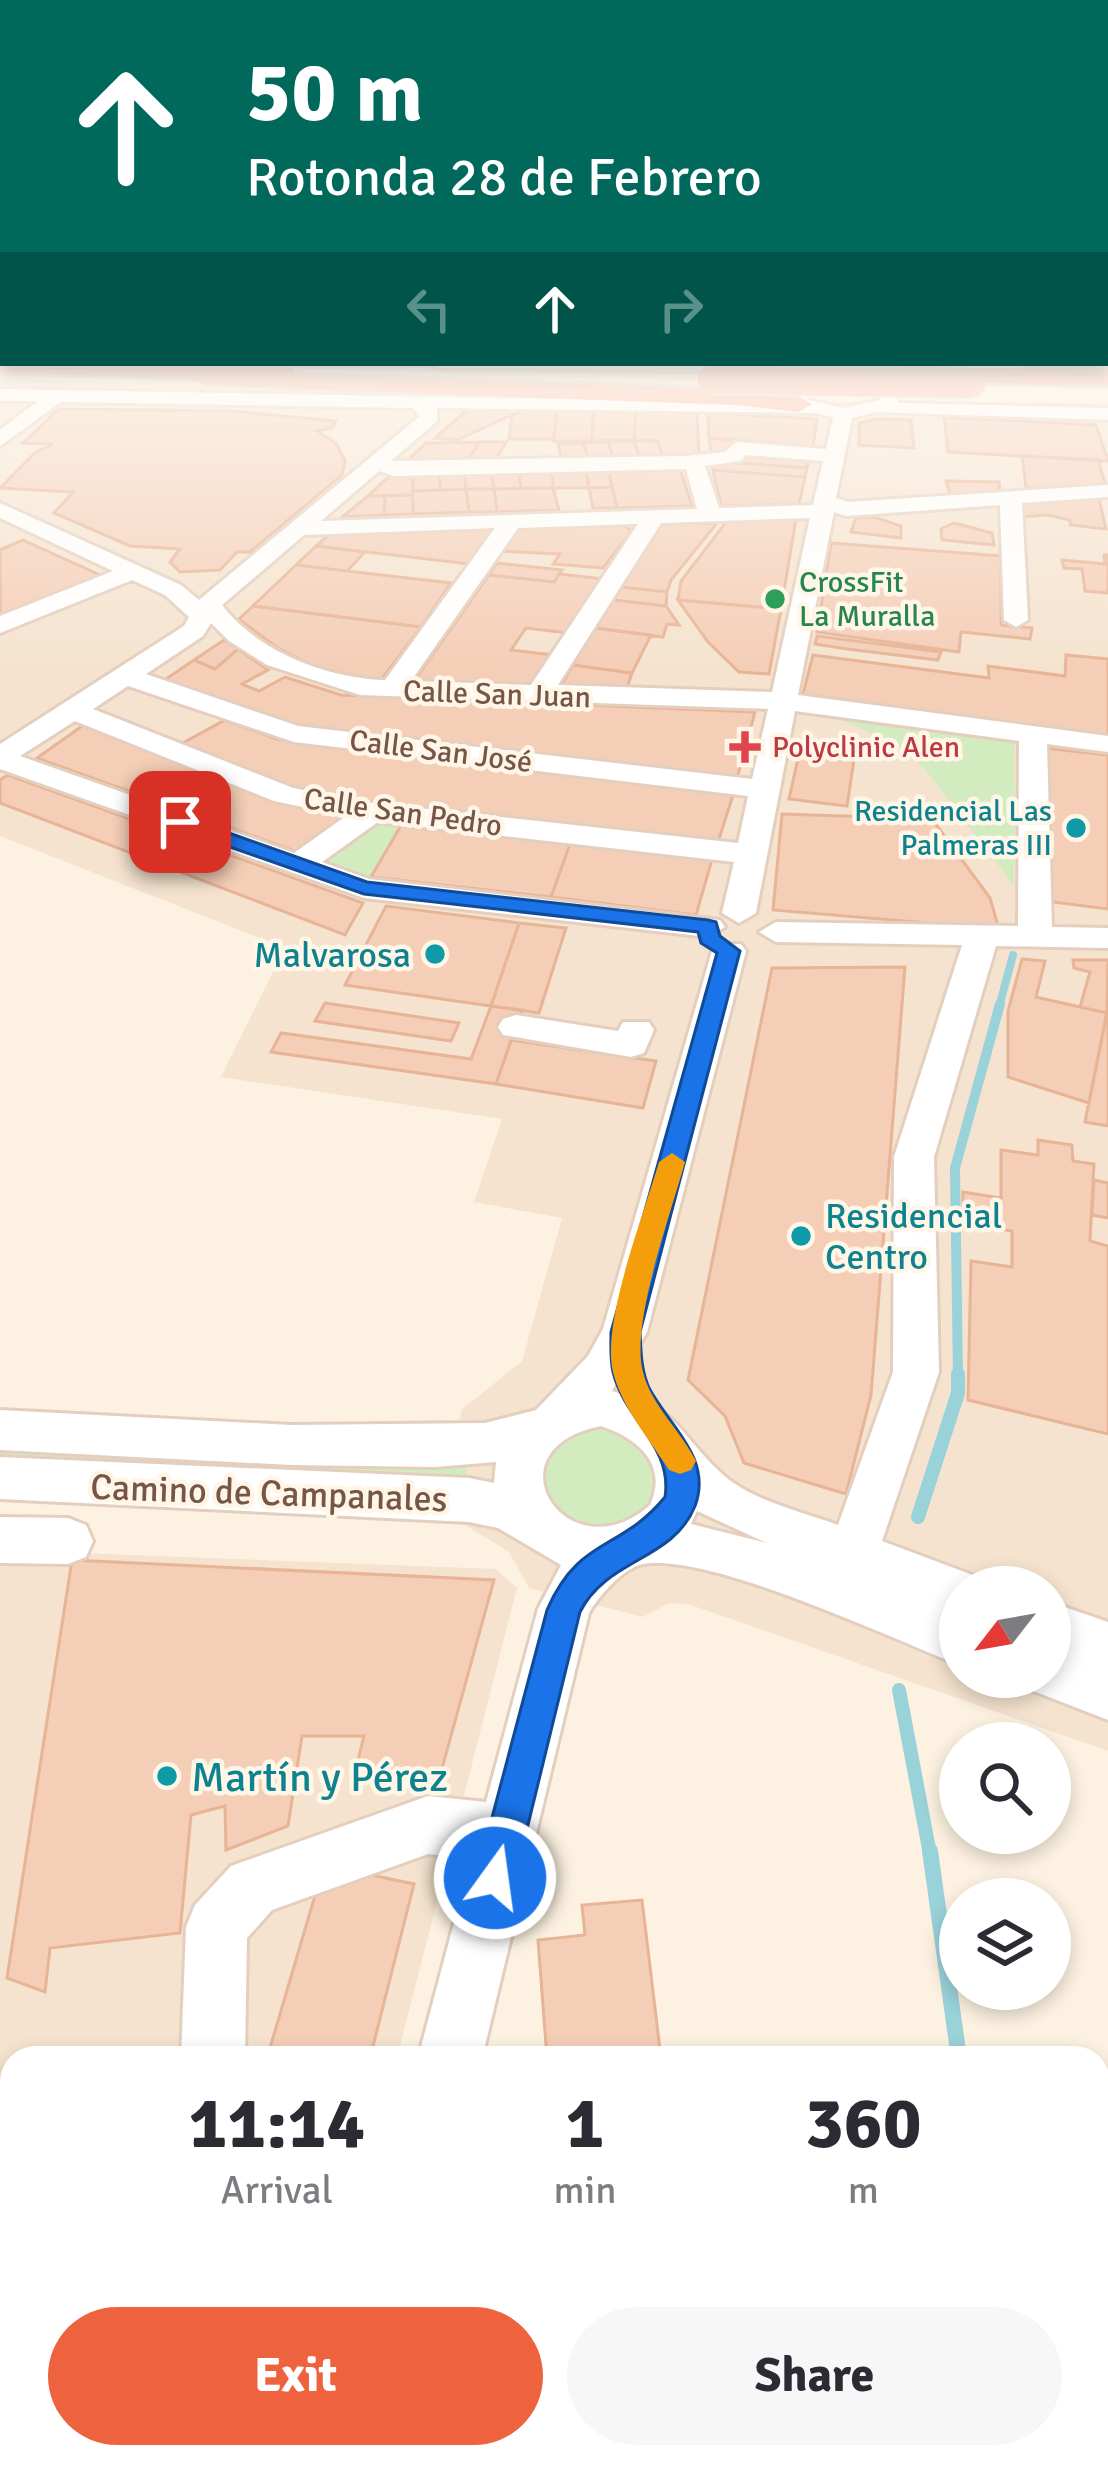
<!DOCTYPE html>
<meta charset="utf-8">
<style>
:root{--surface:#fff;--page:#f7f7f7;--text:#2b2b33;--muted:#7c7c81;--accent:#ef623e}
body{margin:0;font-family:Signika,sans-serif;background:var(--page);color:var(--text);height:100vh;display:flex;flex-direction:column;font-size:45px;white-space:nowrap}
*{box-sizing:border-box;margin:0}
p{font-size:39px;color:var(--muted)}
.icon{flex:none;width:66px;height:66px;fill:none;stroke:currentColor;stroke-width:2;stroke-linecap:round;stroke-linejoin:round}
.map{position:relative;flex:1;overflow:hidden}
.drawer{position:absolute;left:0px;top:2046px;width:1110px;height:423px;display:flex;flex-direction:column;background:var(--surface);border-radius:36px 36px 0 0;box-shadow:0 6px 18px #0003}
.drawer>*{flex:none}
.guide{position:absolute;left:0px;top:0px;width:1110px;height:366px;box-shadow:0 6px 18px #0003;background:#00695c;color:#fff;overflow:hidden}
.needle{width:78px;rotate:239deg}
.tools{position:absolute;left:939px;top:1566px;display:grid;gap:24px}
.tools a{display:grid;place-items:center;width:132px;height:132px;border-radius:50%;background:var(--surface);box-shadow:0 6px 18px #0003;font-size:60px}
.pin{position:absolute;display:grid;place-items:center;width:102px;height:102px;color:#fff;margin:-51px;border-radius:24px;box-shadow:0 6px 18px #0006}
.me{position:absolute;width:132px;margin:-66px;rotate:14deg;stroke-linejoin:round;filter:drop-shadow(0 0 9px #0008)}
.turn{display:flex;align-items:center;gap:42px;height:252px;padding:0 48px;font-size:54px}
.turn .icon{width:156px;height:156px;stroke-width:2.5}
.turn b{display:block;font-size:84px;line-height:102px}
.lanes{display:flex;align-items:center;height:114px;padding:0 48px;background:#0003;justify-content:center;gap:60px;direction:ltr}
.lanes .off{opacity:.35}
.eta{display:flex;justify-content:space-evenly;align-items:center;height:204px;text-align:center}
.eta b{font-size:72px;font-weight:700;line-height:84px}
.primary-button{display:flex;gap:24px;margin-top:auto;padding:24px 48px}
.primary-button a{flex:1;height:138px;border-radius:72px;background:var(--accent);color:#fff;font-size:48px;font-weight:700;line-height:138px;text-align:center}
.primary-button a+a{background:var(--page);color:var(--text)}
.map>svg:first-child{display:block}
</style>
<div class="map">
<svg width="1108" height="2468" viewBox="0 0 1108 2468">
<rect width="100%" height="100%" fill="#fdf2e1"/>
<path fill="#f5e3cf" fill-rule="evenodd" d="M1108,323V376L235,368L268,363H1107Z
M0,378L715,401L1108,403V1751L691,1605L669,1603L643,1617L529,1588L509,1552L454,1518L461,1410L522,1361L562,1218L474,1202L502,1119L221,1077L285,948L0,836ZM960,1587H1050V1677H960Z
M0,1550L496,1569L517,1588L397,2058H12V2099L0,2094Z"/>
<path fill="#d2ecbf" d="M827,713L1015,740L1014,886L924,768L900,747Z
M371,818L403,822L371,877L321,861Z
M590,1427C627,1427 644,1443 661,1473L653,1506L623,1528H582L550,1506L542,1490L546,1456L557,1442Z
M0,1449L180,1463L467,1465L466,1480L0,1462Z"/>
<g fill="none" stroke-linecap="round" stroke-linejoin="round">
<path stroke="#9ad2da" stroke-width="8" d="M999,1007L1013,955"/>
<path stroke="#9ad2da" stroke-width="10" d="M958,1377L955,1168L1000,1004"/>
<path stroke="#9ad2da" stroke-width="14" d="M918,1517L958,1393V1374
M899,1690L930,1854"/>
<path stroke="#9ad2da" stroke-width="16" d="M930,1851L959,2058
M963,2468L965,2457"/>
</g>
<path fill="#f4ceb7" stroke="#e8b496" stroke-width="3" d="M59,409L231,411L336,421L332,428L317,431L336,443L345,461L342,475L250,552H237L220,570L180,572L170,562L180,549L130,546L54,513L73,492L0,488L36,452L53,444L23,443Z
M467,410L472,409L523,410L457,440L435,438Z
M523,410L557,411L554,439H509L512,416Z
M557,411H593L592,441H553Z
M593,411L636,412L634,440L592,441Z
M636,412L697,413L699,456L663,458L658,441L634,440Z
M708,413L817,419L813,446L709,438Z
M944,417L1096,425L1108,461L948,452Z
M878,419L911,420L914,448L859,445V423Z
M709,438L813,446L807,468L712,461Z
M634,440L658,441L663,458H640Z
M634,441L640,458L614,459L608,442Z
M480,442H506L494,463L465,464Z
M480,442L465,464L402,466L426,443Z
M608,442L614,459L589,460L583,443Z
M583,443L589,460L562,461L558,444Z
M1022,456L1098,460L1106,486L1026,488Z
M712,461L807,468L805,477L713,470Z
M679,466L692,506L617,508L608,467Z
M585,467L589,488H553L552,468Z
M585,467H608L612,487L589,488Z
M518,468L521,488L494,489L491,469Z
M518,468H552L553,488H521Z
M491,469L494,489H466L464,470Z
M464,470L466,489L440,490L439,471Z
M713,470L805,477L799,504L721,506Z
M439,471L440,490L413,491V472Z
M394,472H413V495L368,496Z
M946,481L999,482L1000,492L950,494Z
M612,487L617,508H593L589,488Z
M553,488L559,510L497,512L494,489Z
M466,489H494L497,512H469Z
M466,489L469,512L413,514V491Z
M413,495V514L384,515L385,496Z
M368,496H385L384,515L342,517Z
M1099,499L1106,529L1070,525V520L1047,515L1022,517L1019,503Z
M874,517L901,526V538L851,532L856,518Z
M796,519L781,609L678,600L681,581L727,521Z
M620,523L632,531L603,568L553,564L560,554L499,551L515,528Z
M717,523L671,580L667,592L621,587L662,524Z
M954,523L992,533L994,545L942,540L941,529Z
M495,528L469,564L316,546L331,533Z
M23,540L102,576L0,617V550Z
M831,543L1001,556V625L1032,628L1030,639L961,632L959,652L817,632Z
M316,546L365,552L347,571L296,565Z
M1104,555H1108V593L1085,591L1082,569L1064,568L1062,560L1105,564Z
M497,563L562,570L554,582L489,575Z
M296,565L347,571L451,583L421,627L253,606Z
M559,574L604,579L568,633L526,628L511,650L553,655L531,687L426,685L416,678L489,575L554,582Z
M621,587L667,592L666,606L614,600Z
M614,600L666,606L679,625L667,624L663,637L595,628Z
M678,600L781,609L769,674L739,672L708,642Z
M253,606L421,627L381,680L355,678L313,666L276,647L239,619Z
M595,628L651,635L632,673L573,665Z
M817,636L941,652L938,660L847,649L815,644Z
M224,640L238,649L215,669L194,660Z
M238,649L268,670L242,684L259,691L285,677L341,695L755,712L737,778L298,729L163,681L194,660L215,669Z
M813,655L989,678L988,666L1065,676L1066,655L1108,659V736L803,694Z
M573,665L632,673L626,691L559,689Z
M225,720L277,739L734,792L718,842L363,802L296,790L181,744Z
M85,724L350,816L300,853L37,758Z
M802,740L856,746L847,806L789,799Z
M1044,748L1108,755V909L1045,901Z
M8,775L188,840L363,903L345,935L0,803V780Z
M782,814L932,819L990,898L999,929L773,910Z
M403,822L571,841L551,897L371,877Z
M571,841L713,856L696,915L551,897Z
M386,906L519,923L491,1006L345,985Z
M519,923L566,928L539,1013L491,1006Z
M1022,959L1045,961L1036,997L1107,1013L1089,1103L1008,1077V1011Z
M1073,960H1108L1107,1013L1080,1007L1090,972L1074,968Z
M905,967L871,1395L846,1494L744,1463L725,1416L688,1380L772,968Z
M325,1003L459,1023L451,1041L315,1021Z
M491,1006L522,1010L496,1084L271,1052L281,1033L471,1059Z
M1108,1007V1126L1085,1122Z
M511,1040L656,1061L643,1108L496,1084Z
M1038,1140L1072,1145L1073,1161L1094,1164L1090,1241L1108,1246V1434L968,1400L971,1261L1012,1267V1231L962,1223L963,1192L1001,1198V1150L1038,1155Z
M1094,1180L1108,1183V1218L1092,1215Z
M72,1560L494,1580L438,1783L356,1768L364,1736H302L288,1826L226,1850L225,1806L191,1815L180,1933L50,1948L45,1992L7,1978Z
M324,1865L414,1884L370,2058H267Z
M642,1900L661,2058H547L538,1940L585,1935L582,1905Z"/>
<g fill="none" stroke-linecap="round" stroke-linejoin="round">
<g stroke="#e4cfbf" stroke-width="6">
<path id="minor" d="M3,328V339L0,340V329Z
M428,363H865L890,375L898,403L1108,408V420L876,412L852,418L836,498L848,502L1108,485V497L1022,503L1028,620L1016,627L1004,620L1000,505L846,516L834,512L798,695L1108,736V752L1047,744L1052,927L1108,928V948L996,946L934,1157L939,1372L882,1541L978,1577L983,1587H960V1665C890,1638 711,1553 643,1564C623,1568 598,1597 589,1613L482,2058H418L471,1859L428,1854L272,1910L247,1938L245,2058H181L186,1927L195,1905L231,1866L428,1796L486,1802L538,1609L561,1565L498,1528L469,1522L0,1499V1457L469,1478L494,1483L496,1462L435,1467L291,1465L0,1450V1410L291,1425L485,1423L536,1410L588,1356L603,1329L712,951L717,944H741L746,951L647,1332L612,1391C683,1413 672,1425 719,1471C748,1500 800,1511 838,1525L893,1372L894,1157L962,945L776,942L759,932L776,922L1018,926L1019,741L795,711L756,913L739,923L722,913L734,862L378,822L322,862L369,879L720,920L725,927L708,937L364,898L0,769V744L184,626L189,617L165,595L132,580L0,633V616L113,571L0,518V503L181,585L199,600L420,416L412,408L61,402L0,446V430L38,401H0V389L789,403L787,378L793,372L437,368ZM844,370C864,372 880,377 880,400L843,408L808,400L805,380L819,372ZM437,408L815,413L833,417L826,449L736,442L725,452L686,456L391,461L437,421ZM745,455L823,461L813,505L719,508L705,466L741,461ZM686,469L697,509L321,521L379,471L395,476ZM810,518L772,692L558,685L661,523ZM638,524L531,685L411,681L518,528ZM495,528L385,680C327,678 258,652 222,605L304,535ZM211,623L229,641L267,665L360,695L768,709L752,779L298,726L146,674L203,636ZM128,686L294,742L748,796L738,843L372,803L293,788L93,709ZM75,721L274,801L346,816L294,853L20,756ZM601,1426C637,1438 669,1464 650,1505C569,1577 483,1450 601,1426ZM697,1511L767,1543L691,1524Z
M943,363H1034C1013,376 964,376 943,363Z
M516,1015L618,1031L623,1022H649L654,1030L644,1053L631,1057L503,1035L498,1027L503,1019Z
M0,1517L68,1518L86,1525L93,1541L86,1557L68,1564L0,1563Z
M1050,1602L1108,1622V1720L1031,1690L1025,1677H1050Z
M289,2457H366L362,2468H285Z
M458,2457H537L541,2468H462Z"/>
</g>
<g stroke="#ded6d3" stroke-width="6">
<path id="highway" d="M0,356L3,363L209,364L222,372L209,380L0,372Z
M904,367L1108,370V386L895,380L891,375Z
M276,374L735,389L799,396L812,404L799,412L735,405L267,388L263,382L267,376Z"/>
</g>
<use href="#minor" fill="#fff" fill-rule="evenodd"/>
<use href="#highway" fill="#fcad94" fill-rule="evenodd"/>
<g stroke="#ded6d3" stroke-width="30" stroke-linecap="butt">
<path id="highway-bridge" d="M209,372L281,374
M711,380L972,384"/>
</g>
<use href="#highway-bridge" stroke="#fcad94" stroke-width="27"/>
</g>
<linearGradient id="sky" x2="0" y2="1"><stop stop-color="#93c6e8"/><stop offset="0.48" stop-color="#fef9f2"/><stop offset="1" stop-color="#fef9f2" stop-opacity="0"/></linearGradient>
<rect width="1108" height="669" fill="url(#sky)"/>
<path fill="#1a73e8" stroke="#114b97" stroke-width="3" d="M173,818H187L367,882L708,920L716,922L720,936L740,951L640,1332C641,1352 641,1370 649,1388C669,1426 713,1458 695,1506C673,1561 607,1558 580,1612L515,1878L509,1892L495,1898L482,1892L476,1878L547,1610C579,1536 620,1552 665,1497C673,1446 624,1419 613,1372C610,1360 611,1345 611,1332L717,953L701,943L698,932L364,894L173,827Z"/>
<path fill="#f59e0b" d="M672,1153L685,1162C671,1214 630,1323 643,1372C651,1405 681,1431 696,1461L691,1470L680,1474L669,1470C650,1440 622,1408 613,1372C601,1323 644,1214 659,1162Z"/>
<circle fill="#2e9e5b" stroke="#fff6e8" stroke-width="4.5" cx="775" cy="599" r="12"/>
<path fill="#e0444e" stroke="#fff6e8" stroke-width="4.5" d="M739 729h12v12h12v12h-12v12h-12v-12h-12v-12h12z"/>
<g fill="#0f9aa8" stroke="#fff6e8" stroke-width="4.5">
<circle cx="1076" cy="828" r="12"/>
<circle cx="435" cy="954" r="12"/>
<circle cx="801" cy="1236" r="12"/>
<circle cx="167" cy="1776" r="12"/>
</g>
<g text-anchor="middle" stroke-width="9" stroke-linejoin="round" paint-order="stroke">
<g font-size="30" fill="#27864d" stroke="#fff6e8" text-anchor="start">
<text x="799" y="592">CrossFit<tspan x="799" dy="34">La Muralla</tspan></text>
</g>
<g font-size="30" fill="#765646" stroke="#fff6e8">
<text transform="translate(497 694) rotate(2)" y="10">Calle San Juan</text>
<text transform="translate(441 751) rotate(7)" y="10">Calle San José</text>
<text transform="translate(403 812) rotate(8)" y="10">Calle San Pedro</text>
</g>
<g font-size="30" fill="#be3a42" stroke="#fff6e8" text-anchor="start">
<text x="772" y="757">Polyclinic Alen</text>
</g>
<g font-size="30" fill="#0d838f" stroke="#fff6e8" text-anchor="end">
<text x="1052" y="821">Residencial Las<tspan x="1052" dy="34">Palmeras III</tspan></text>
</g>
<g font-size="36" fill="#0d838f" stroke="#fff6e8" text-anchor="end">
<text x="411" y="967">Malvarosa</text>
<text x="825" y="1228" text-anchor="start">Residencial<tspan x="825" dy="41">Centro</tspan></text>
</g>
<g font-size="36" fill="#765646" stroke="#fff6e8">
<text transform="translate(269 1492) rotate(2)" y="13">Camino de Campanales</text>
</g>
<g font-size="42" fill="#0d838f" stroke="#fff6e8" text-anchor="start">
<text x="191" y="1791">Martín y Pérez</text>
</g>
</g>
</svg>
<div class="tools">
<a><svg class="needle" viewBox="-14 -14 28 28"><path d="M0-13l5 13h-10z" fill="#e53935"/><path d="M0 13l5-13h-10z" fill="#7c7c81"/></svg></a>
<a><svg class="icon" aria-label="search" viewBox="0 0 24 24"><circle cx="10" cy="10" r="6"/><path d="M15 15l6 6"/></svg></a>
<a><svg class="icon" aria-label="layers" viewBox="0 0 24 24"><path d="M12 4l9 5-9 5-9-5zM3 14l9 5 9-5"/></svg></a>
</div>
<div class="pin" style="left:180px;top:822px;background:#d93025"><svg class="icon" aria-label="arrive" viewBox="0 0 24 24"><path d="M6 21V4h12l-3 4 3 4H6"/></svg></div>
<svg class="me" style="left:495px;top:1878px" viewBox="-20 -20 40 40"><circle r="17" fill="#1a73e8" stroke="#fff" stroke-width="3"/><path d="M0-11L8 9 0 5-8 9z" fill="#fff"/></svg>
<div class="guide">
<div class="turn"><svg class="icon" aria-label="ahead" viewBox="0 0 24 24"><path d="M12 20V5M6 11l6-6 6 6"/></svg><div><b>50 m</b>Rotonda 28 de Febrero</div></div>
<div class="lanes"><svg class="icon off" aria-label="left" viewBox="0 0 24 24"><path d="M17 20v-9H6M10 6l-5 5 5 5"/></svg><svg class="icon" aria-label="ahead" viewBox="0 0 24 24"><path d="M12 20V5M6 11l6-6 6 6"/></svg><svg class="icon off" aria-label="right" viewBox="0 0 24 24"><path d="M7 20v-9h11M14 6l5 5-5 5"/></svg></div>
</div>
<section class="drawer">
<div class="eta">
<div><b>11:14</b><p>Arrival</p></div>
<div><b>1</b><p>min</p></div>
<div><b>360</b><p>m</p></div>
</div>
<div class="primary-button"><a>Exit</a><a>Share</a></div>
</section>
</div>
